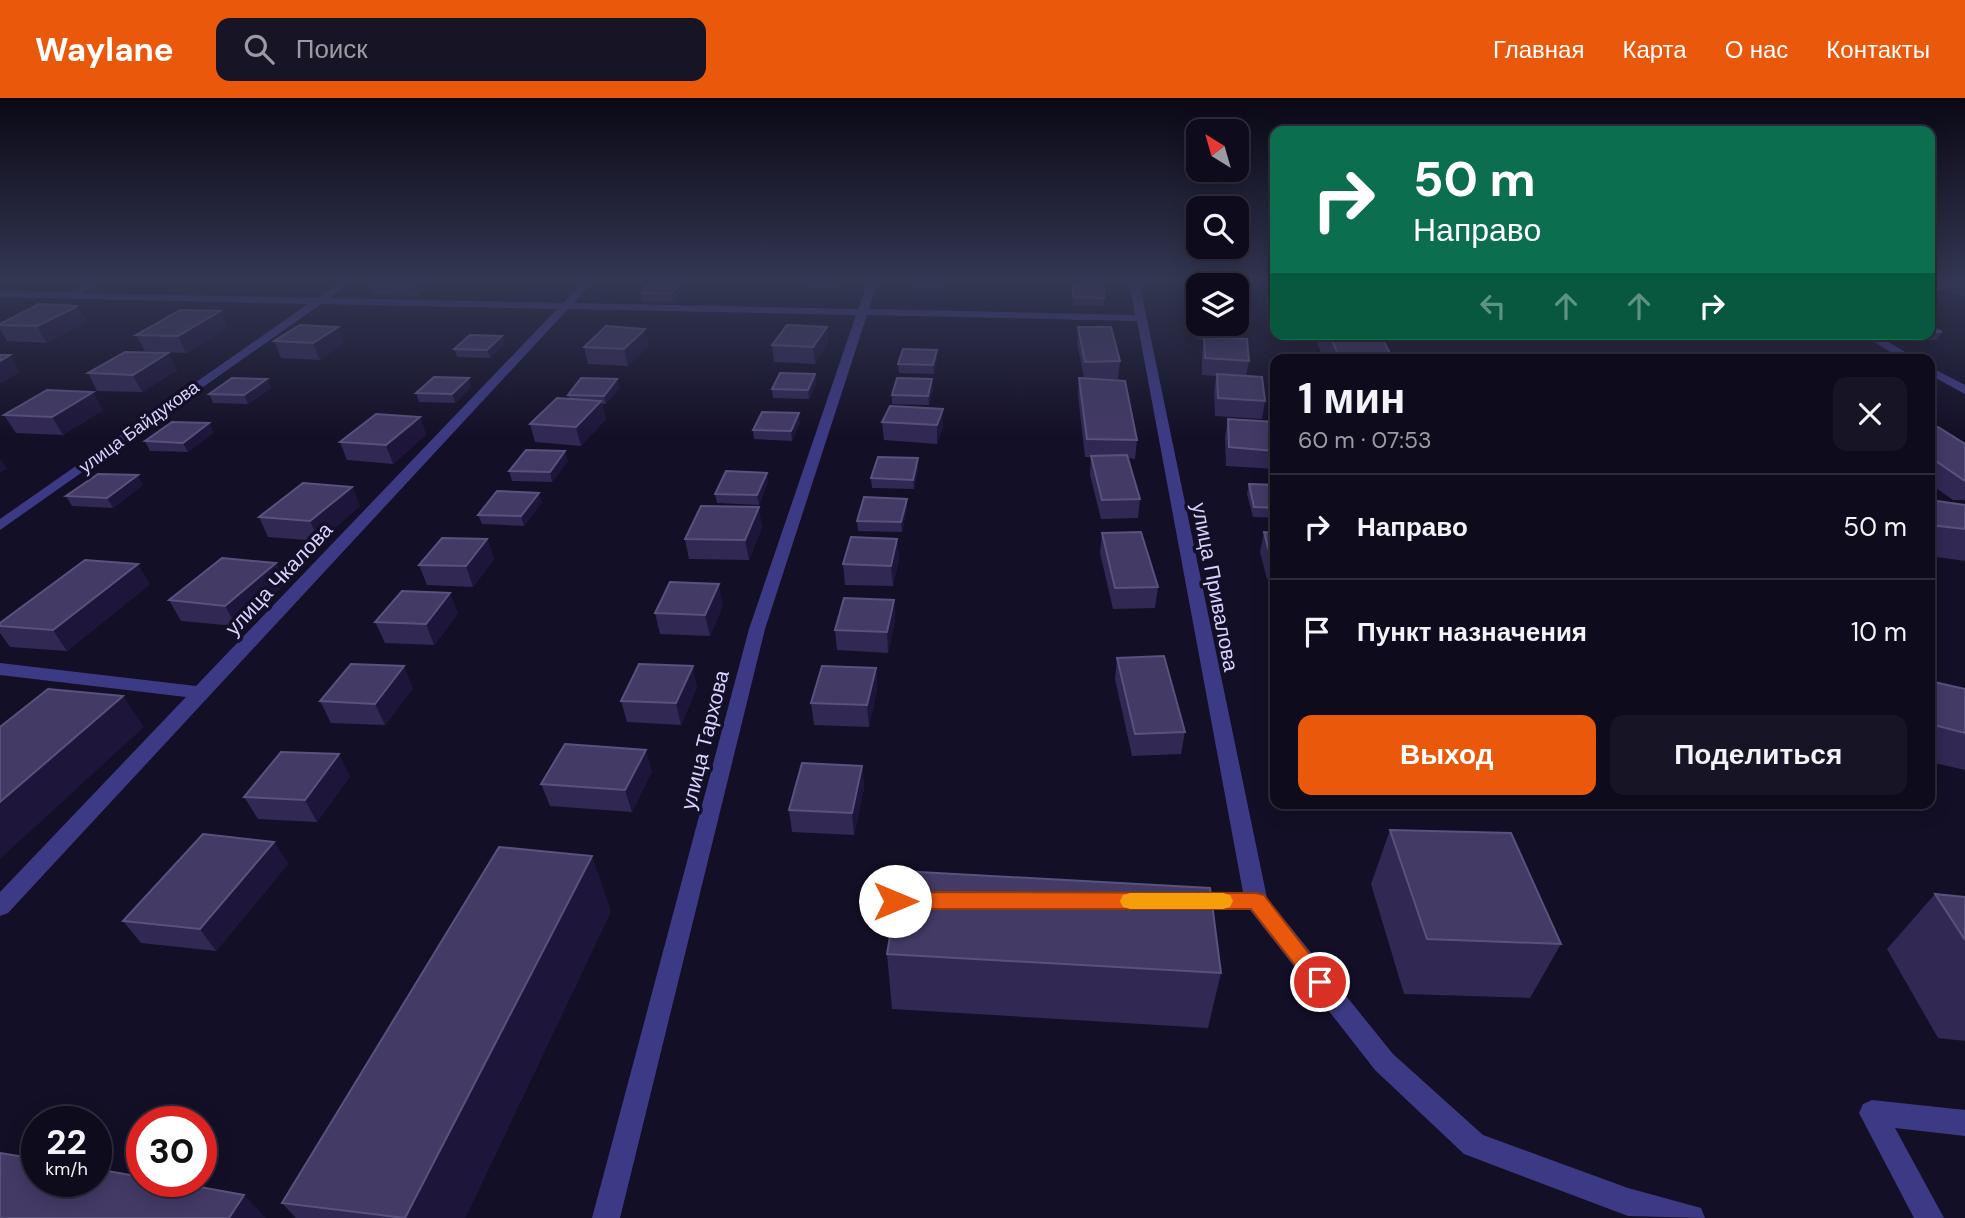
<!DOCTYPE html>
<html lang="ru">
<meta charset="utf-8">
<style>
:root{--surface:#0e0b1c;--page:#171425;--text:#f1f3f6;--muted:#9b9ba3;--line:#2e2b3b;--accent:#ea580c}
body{margin:0;font-family:"DM Sans",sans-serif;background:var(--page);color:var(--text);height:100vh;display:flex;flex-direction:column;font-size:26px;white-space:nowrap}
*{box-sizing:border-box;margin:0}
p{font-size:23px;color:var(--muted)}
.icon{flex:none;width:38px;height:38px;fill:none;stroke:currentColor;stroke-width:2;stroke-linecap:round;stroke-linejoin:round}
.map{position:relative;flex:1;overflow:hidden}
.side{position:absolute;left:1270px;top:256px;width:665px;height:455px;display:flex;flex-direction:column;background:var(--surface);border-radius:14px;box-shadow:0 4px 18px #0003,0 0 0 2px var(--line)}
.side>*{flex:none}
.hud{position:absolute;left:1270px;top:28px;width:665px;height:214px;border-radius:14px;box-shadow:0 4px 18px #0003,0 0 0 2px var(--line);background:#0b6e4f;color:#fff;overflow:hidden}
.needle{width:46px;rotate:323deg}
.fabs{position:absolute;left:1186px;top:21px;display:grid;gap:14px}
.fabs a{display:grid;place-items:center;width:63px;height:63px;border-radius:14px;background:var(--surface);box-shadow:0 4px 18px #0003,0 0 0 2px var(--line);font-size:35px}
.speed{position:absolute;left:21px;top:1008px;display:flex;gap:14px;font-size:35px;font-weight:700;text-align:center}
.speed>*{display:grid;place-content:center;width:91px;height:91px;border-radius:50%;background:var(--surface);box-shadow:0 4px 18px #0003,0 0 0 2px var(--line);line-height:1}
.speed small{font-size:18px;font-weight:400}
.speed .limit{border:10px solid #d22;background:#fff;color:#111}
.pin{position:absolute;display:grid;place-items:center;width:60px;height:60px;color:#fff;margin:-30px;border:4px solid #fff;border-radius:50%;box-shadow:0 2px 7px #0007}
.me{position:absolute;width:77px;margin:-38px;rotate:90deg;stroke-linejoin:round;filter:drop-shadow(0 0 5px #0008)}
.turn{display:flex;align-items:center;gap:24px;height:147px;padding:0 28px;font-size:32px}
.turn .icon{width:91px;height:91px;stroke-width:2.5}
.turn b{display:block;font-size:49px;line-height:60px}
.lanes{display:flex;align-items:center;height:66px;padding:0 28px;background:#0003;justify-content:center;gap:35px;direction:ltr}
.lanes .off{opacity:.35}
.round{display:grid;place-items:center;flex:none;width:74px;height:74px;border-radius:14px;background:var(--page)}
.headline{display:flex;align-items:center;justify-content:space-between;height:119px;padding:0 28px}
h1{font-size:42px;font-weight:700;line-height:52px}
.action{display:flex;gap:14px;margin-top:auto;padding:14px 28px}
.action a{flex:1;height:80px;border-radius:14px;background:var(--accent);color:#fff;font-size:28px;font-weight:700;line-height:80px;text-align:center}
.action a+a{background:var(--page);color:var(--text)}
ul{padding:0;list-style:none}
li{display:flex;align-items:center;gap:21px;height:105px;padding:0 28px;border-top:2px solid var(--line)}
li div{flex:1}
li b{display:block;font-size:26px}
li em{font-style:normal}
header{display:flex;align-items:center;gap:42px;box-sizing:border-box;height:98px;padding:0 35px;background:var(--accent);color:#fff}
header strong{font-size:33px}
nav{display:flex;gap:38px;margin-inline-start:auto;font-size:24px}
.search{width:490px;height:63px;background:var(--page);display:flex;align-items:center;gap:18px;box-sizing:border-box;padding:0 24px;border-radius:14px;color:var(--muted);font-size:26px}
.map>svg:first-child{display:block}
</style>
<header>
<strong>Waylane</strong>
<div class="search"><svg class="icon" aria-label="search" viewBox="0 0 24 24"><circle cx="10" cy="10" r="6"/><path d="M15 15l6 6"/></svg>Поиск</div>
<nav><a>Главная</a><a>Карта</a><a>О нас</a><a>Контакты</a></nav>
</header>
<div class="map">
<svg width="1965" height="1120" viewBox="0 0 1965 1120">
<rect width="100%" height="100%" fill="#130f26"/>
<g fill="none" stroke-linecap="round" stroke-linejoin="round">
<path fill="#3d3a85" fill-rule="evenodd" d="M93,183H105L83,195L317,200L341,183H352L330,200L563,205L584,183H594L574,205L858,211L868,183H878L869,211L1135,217L1129,183H1139L1267,800L1393,956L1483,1037L1628,1090L1701,1110L1705,1120L1628,1118L1464,1056L1375,972L1250,812H1190L1182,809L1179,803L1182,797L1190,794H1243L1137,223L867,217L765,531L620,1120H592L749,531L856,217L568,211L8,815L0,818V794L186,599L0,577V565L196,588L557,211L321,206L0,432V421L308,206L0,199V193L68,194Z
M1965,183V188L1930,194V188Z
M1861,236H1875L1917,261H1902Z
M1930,269L1965,287V296L1930,277Z
M1872,1002L1965,1012V1038L1895,1030L1944,1120H1914L1859,1015L1863,1006Z"/>
</g>
<path fill="#312854" d="M366,183H435L436,185L419,198L371,196Z
M807,183H842L837,191H808Z
M945,183L943,192H913V184Z
M1958,183H1965V198L1951,194Z
M1073,187L1104,200V208L1073,207Z
M1187,189H1199V210L1188,209L1186,196Z
M682,192L673,204L642,203L641,195Z
M78,208L87,224L47,245L7,243L0,231V226Z
M220,213L228,230L186,255L145,253L136,237Z
M1197,219L1232,234L1231,241L1249,263L1246,278L1265,303L1262,321L1215,318L1214,293L1216,278L1202,277V256L1204,242L1197,241L1196,227Z
M1930,228L1942,234L1937,242L1912,243L1900,236H1930Z
M338,229L344,245L320,262L281,260L274,243Z
M827,229L828,245L815,266L774,264L772,247Z
M1078,229L1120,263L1118,281H1091L1137,342L1135,361L1128,360L1140,401L1138,420L1101,421L1090,377L1091,359H1085L1078,297L1079,280H1084L1077,245Z
M1313,236H1380L1393,261H1324Z
M504,246L490,260L457,259L454,251Z
M649,247L628,268L588,266L584,249Z
M168,255L177,272L142,294L97,293L88,275Z
M937,261L934,276L899,275L898,266Z
M815,276L816,285L809,301L773,300L772,291Z
M469,280L471,289L455,305L419,304L416,295Z
M267,281L271,290L248,306L213,305L209,296Z
M619,290L606,306H602L606,321L581,348L535,344L530,326L569,301L568,297Z
M933,290L929,307L892,306V297Z
M890,308L943,329L937,346L884,342L882,324Z
M103,312L63,337L16,335L4,317Z
M420,319L426,337L393,366L347,362L340,344Z
M1228,321L1276,324V371L1226,368L1225,339Z
M800,324L792,343L754,341L753,332Z
M209,325L213,335L188,354L150,353L145,343Z
M1930,329L1965,346V402H1953L1930,386Z
M918,360V370L914,391L872,390L871,380Z
M568,363L552,384L512,383L509,373Z
M768,384L759,407L717,405L715,396Z
M1249,386L1276,387V420L1253,419L1247,396Z
M143,387L113,410L72,408L66,398Z
M352,389L360,408L319,443L268,439L259,419Z
M907,401V410L902,434L858,433L857,423Z
M1930,402L1965,407V463L1930,458Z
M542,404L524,428L482,426L478,417Z
M762,429L749,462L689,461L685,441Z
M1264,434L1276,435V482L1267,481L1260,454Z
M1102,435L1158,489L1155,510L1113,511L1100,455Z
M487,441L494,461L473,489L427,487L419,467Z
M897,441L899,461L893,488L845,487L843,466Z
M276,465L286,485L236,528L181,523L169,502Z
M150,486L67,553L10,549L0,535V525Z
M894,502L895,522L888,555L837,552L835,532Z
M723,507L710,538L660,536L655,515Z
M458,515L434,547L385,545L375,524Z
M1117,560L1185,634L1181,656L1132,658L1115,581Z
M876,570L877,591L869,629L814,627L811,605Z
M1930,583L1965,591V672L1930,664Z
M697,589L681,627L627,624L621,603Z
M413,590L385,627L331,625L320,603Z
M862,668L864,690L854,737L792,734L789,712Z
M652,673L632,714L550,708L541,686Z
M350,678L317,724L258,721L244,699Z
M1390,732L1561,846L1530,900L1404,896L1371,786Z
M274,744L288,766L216,853L141,845L123,823Z
M1935,796L1965,799V943L1938,940L1887,851Z
M611,813L465,1120H296L282,1105Z
M887,856L1221,875L1208,930L892,911Z"/>
<path fill="#1d163a" d="M413,183H435L436,185L419,198Z
M837,183H842L837,191Z
M680,185L682,192L673,204L671,196Z
M78,208L87,224L47,245L37,228Z
M220,213L228,230L186,255L178,238Z
M338,229L344,245L320,262L313,245Z
M827,229L828,245L815,266L813,249Z
M645,231L649,247L628,268L624,251Z
M502,238L504,246L490,260L487,252Z
M937,252V261L934,276L933,267Z
M168,255L177,272L142,294L133,277Z
M10,257L20,274L0,286V263Z
M815,276L816,285L809,301L808,292Z
M469,280L471,289L455,305L452,296Z
M267,281L271,290L248,306L244,297Z
M617,281L619,290L606,306L604,298Z
M932,281L933,290L929,307L928,298Z
M93,294L103,312L63,337L52,319Z
M601,303L606,321L581,348L576,329Z
M943,311V329L937,346V327Z
M799,315L800,324L792,343L791,333Z
M420,319L426,337L393,366L386,347Z
M209,325L213,335L188,354L183,345Z
M565,353L568,363L552,384L550,374Z
M918,360V370L914,391L913,382Z
M1,361L7,371L0,375V362Z
M767,375L768,384L759,407L757,397Z
M138,377L143,387L113,410L107,400Z
M352,389L360,408L319,443L310,423Z
M539,395L542,404L524,428L521,418Z
M907,401V410L902,434L901,424Z
M759,409L762,429L749,462L745,442Z
M487,441L494,461L473,489L466,468Z
M897,441L899,461L893,488L891,468Z
M276,465L286,485L236,528L225,508Z
M138,466L150,486L67,553L53,532Z
M719,486L723,507L710,538L705,517Z
M450,495L458,515L434,547L426,526Z
M894,502L895,522L888,555L887,534Z
M404,568L413,590L385,627L375,606Z
M693,568L697,589L681,627L676,605Z
M876,570L877,591L869,629L867,607Z
M123,598L144,629L0,761V704Z
M646,652L652,673L632,714L625,692Z
M339,656L350,678L317,724L305,702Z
M862,668L864,690L854,737L852,715Z
M274,744L288,766L216,853L200,831Z
M592,758L611,813L465,1120H405Z
M244,1097L266,1120H229Z"/>
<path fill="#433a66" stroke="#5a527e" stroke-width="2" d="M913,183H943L942,184H913Z
M651,184L680,185L671,196L641,195Z
M1073,187L1104,188V200L1073,199Z
M1187,189H1199V202L1189,201Z
M39,206L78,208L37,228L0,227V226Z
M180,212L220,213L178,238L136,237Z
M1197,219H1199V226H1231L1232,234L1198,233Z
M300,227L338,229L313,245L274,243Z
M787,227L827,229L813,249L772,247Z
M606,228L645,231L624,251L584,249Z
M1930,228L1942,234H1930Z
M1078,229H1111L1120,263L1085,264Z
M1329,236H1380L1393,261H1340Z
M470,237L502,238L487,252L454,251Z
M1204,239L1247,241L1249,263L1205,260Z
M903,251L937,252L933,267L898,266Z
M125,254L168,255L133,277L88,275Z
M0,257H10L0,263Z
M780,275L815,276L808,292L772,291Z
M1217,276L1262,279L1265,303L1218,300Z
M434,279L469,280L452,296L416,295Z
M232,280L267,281L244,297L209,296Z
M581,280L617,281L604,298L568,297Z
M897,280L932,281L928,298L892,297Z
M1079,280L1125,283L1137,342L1087,341Z
M47,292L93,294L52,319L4,317Z
M557,300L601,303L576,329L530,326Z
M890,308L943,311L937,327L882,324Z
M762,314L799,315L791,333L753,332Z
M376,316L420,319L386,347L340,344Z
M1228,321L1276,324V353L1229,349Z
M172,324L209,325L183,345L145,343Z
M1930,329H1938L1965,346V383L1930,359Z
M526,352L565,353L550,374L509,373Z
M1127,357L1140,401L1102,402L1091,358Z
M878,359L918,360L913,382L871,380Z
M726,373L767,375L757,397L715,396Z
M98,376L138,377L107,400L66,398Z
M303,385L352,389L310,423L259,419Z
M1249,386L1276,387V410L1254,409Z
M497,393L539,395L521,418L478,417Z
M864,399L907,401L901,424L857,423Z
M1930,402L1965,407V431L1930,427Z
M701,408L759,409L745,442L685,441Z
M1141,434L1158,489L1115,490L1102,435Z
M1264,434L1276,435V461H1271Z
M851,439L897,441L891,468L843,466Z
M442,440L487,441L466,468L419,467Z
M222,460L276,465L225,508L169,502Z
M85,462L138,466L53,532L0,528V525Z
M670,484L719,486L705,517L655,515Z
M402,493L450,495L426,526L375,524Z
M844,500L894,502L887,534L835,532Z
M1164,558L1185,634L1135,636L1117,560Z
M351,566L404,568L375,606L320,603Z
M639,566L693,568L676,605L621,603Z
M822,568L876,570L867,607L811,605Z
M1930,583L1965,591V635L1930,626Z
M48,591L123,598L0,704V629Z
M565,646L646,652L625,692L541,686Z
M281,654L339,656L305,702L244,699Z
M802,665L862,668L852,715L789,712Z
M1390,732L1511,735L1561,846L1427,841Z
M203,736L274,744L200,831L123,823Z
M499,749L592,758L405,1120L282,1105Z
M901,773L1210,790L1221,875L887,856Z
M1935,796L1965,799V842Z
M0,1055L37,1061V1083H96V1071L142,1079V1083H167L244,1097L229,1120H0Z"/>
<linearGradient id="sky" x2="0" y2="1"><stop stop-color="#0a0815"/><stop offset="0.54" stop-color="#333752"/><stop offset="1" stop-color="#333752" stop-opacity="0"/></linearGradient>
<rect width="1965" height="339" fill="url(#sky)"/>
<path fill="#ea580c" stroke="#983908" stroke-width="2" d="M895,794L1256,795L1264,797L1331,884L1328,890L1320,893L1313,890L1251,811H895L888,808L885,803L888,797Z"/>
<path fill="#f59e0b" d="M1130,795H1223L1230,797L1233,803L1230,809L1223,811H1130L1123,809L1120,803L1123,797Z"/>
<g text-anchor="middle" stroke-width="7" stroke-linejoin="round" paint-order="stroke">
<g font-size="18" fill="#d9d4ff" stroke="#130f26">
<text transform="translate(139 329) rotate(-36)" y="6">улица Байдукова</text>
</g>
<g font-size="21" fill="#d9d4ff" stroke="#130f26">
<text transform="translate(279 481) rotate(-47)" y="7">улица Чкалова</text>
<text transform="translate(1215 489) rotate(79)" y="7">улица Привалова</text>
<text transform="translate(705 642) rotate(-76)" y="7">улица Тархова</text>
</g>
</g>
</svg>
<div class="fabs">
<a><svg class="needle" viewBox="-14 -14 28 28"><path d="M0-13l5 13h-10z" fill="#e53935"/><path d="M0 13l5-13h-10z" fill="#9b9ba3"/></svg></a>
<a><svg class="icon" aria-label="search" viewBox="0 0 24 24"><circle cx="10" cy="10" r="6"/><path d="M15 15l6 6"/></svg></a>
<a><svg class="icon" aria-label="layers" viewBox="0 0 24 24"><path d="M12 4l9 5-9 5-9-5zM3 14l9 5 9-5"/></svg></a>
</div>
<div class="speed"><div>22<small>km/h</small></div><div class="limit">30</div></div>
<div class="pin" style="left:1320px;top:884px;background:#d93025"><svg class="icon" aria-label="arrive" viewBox="0 0 24 24"><path d="M6 21V4h12l-3 4 3 4H6"/></svg></div>
<svg class="me" style="left:895px;top:803px" viewBox="-20 -20 40 40"><circle r="19" fill="#fff"/><path d="M0-13L10 11 0 6-10 11z" fill="#ea580c"/></svg>
<div class="hud">
<div class="turn"><svg class="icon" aria-label="right" viewBox="0 0 24 24"><path d="M7 20v-9h11M14 6l5 5-5 5"/></svg><div><b>50 m</b>Направо</div></div>
<div class="lanes"><svg class="icon off" aria-label="left" viewBox="0 0 24 24"><path d="M17 20v-9H6M10 6l-5 5 5 5"/></svg><svg class="icon off" aria-label="ahead" viewBox="0 0 24 24"><path d="M12 20V5M6 11l6-6 6 6"/></svg><svg class="icon off" aria-label="ahead" viewBox="0 0 24 24"><path d="M12 20V5M6 11l6-6 6 6"/></svg><svg class="icon" aria-label="right" viewBox="0 0 24 24"><path d="M7 20v-9h11M14 6l5 5-5 5"/></svg></div>
</div>
<section class="side">
<div class="headline"><div><h1>1 мин</h1><p>60 m · 07:53</p></div><a class="round"><svg class="icon" aria-label="close" viewBox="0 0 24 24"><path d="M6 6l12 12M18 6L6 18"/></svg></a></div>
<ul>
<li><svg class="icon" aria-label="right" viewBox="0 0 24 24"><path d="M7 20v-9h11M14 6l5 5-5 5"/></svg><div><b>Направо</b></div><em>50 m</em></li>
<li><svg class="icon" aria-label="arrive" viewBox="0 0 24 24"><path d="M6 21V4h12l-3 4 3 4H6"/></svg><div><b>Пункт назначения</b></div><em>10 m</em></li>
</ul>
<div class="action"><a>Выход</a><a>Поделиться</a></div>
</section>
</div>
